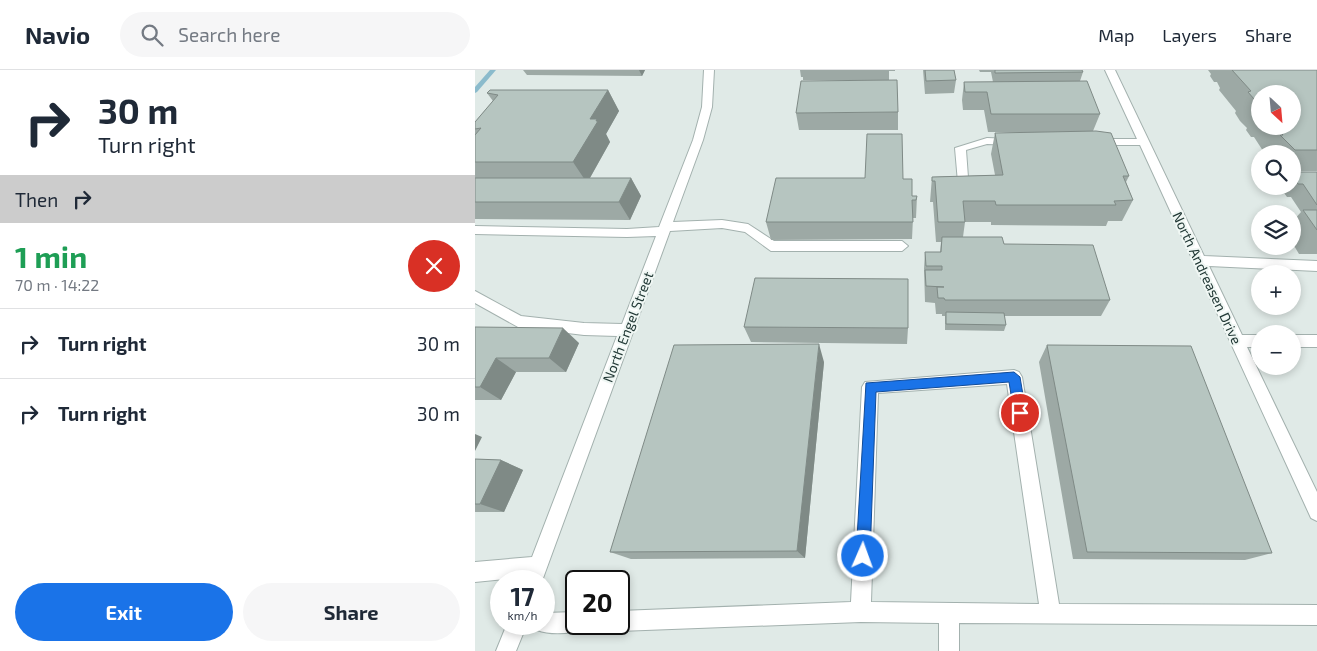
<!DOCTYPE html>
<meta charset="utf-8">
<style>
:root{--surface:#fff;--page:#f6f6f7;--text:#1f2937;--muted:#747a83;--line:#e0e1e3;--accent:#1a73e8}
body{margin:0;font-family:"Exo 2",sans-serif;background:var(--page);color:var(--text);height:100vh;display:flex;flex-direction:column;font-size:19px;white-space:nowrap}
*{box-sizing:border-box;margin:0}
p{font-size:16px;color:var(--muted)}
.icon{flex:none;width:28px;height:28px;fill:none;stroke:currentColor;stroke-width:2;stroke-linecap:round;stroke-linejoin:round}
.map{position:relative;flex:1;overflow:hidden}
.side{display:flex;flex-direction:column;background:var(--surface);width:475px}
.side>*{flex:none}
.banner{background:#fff;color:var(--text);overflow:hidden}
.needle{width:32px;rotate:154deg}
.fabs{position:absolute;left:776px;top:15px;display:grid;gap:10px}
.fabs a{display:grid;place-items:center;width:50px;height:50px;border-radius:50%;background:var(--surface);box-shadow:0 2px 8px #0003;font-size:25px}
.speed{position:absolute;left:15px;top:500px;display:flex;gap:10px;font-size:25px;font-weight:700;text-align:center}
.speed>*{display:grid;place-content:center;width:65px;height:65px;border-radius:50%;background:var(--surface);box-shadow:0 2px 8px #0003;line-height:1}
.speed small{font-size:12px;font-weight:400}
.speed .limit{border:2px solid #111;border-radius:8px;background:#fff;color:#111}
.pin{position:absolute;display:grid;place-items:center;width:42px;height:42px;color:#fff;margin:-21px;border:2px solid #fff;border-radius:50%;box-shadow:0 1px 5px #0007}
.me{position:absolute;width:55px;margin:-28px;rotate:2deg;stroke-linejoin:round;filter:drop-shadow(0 0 4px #0008)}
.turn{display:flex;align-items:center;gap:18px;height:105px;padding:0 15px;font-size:22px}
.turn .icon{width:65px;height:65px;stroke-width:2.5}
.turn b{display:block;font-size:35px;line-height:42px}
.then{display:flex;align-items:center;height:48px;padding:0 15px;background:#0003;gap:10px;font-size:19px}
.round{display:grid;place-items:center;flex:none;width:52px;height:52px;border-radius:26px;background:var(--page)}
.overview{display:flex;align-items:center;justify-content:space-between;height:85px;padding:0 15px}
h1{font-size:30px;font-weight:700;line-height:38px;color:#1e9e55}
.cta{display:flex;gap:10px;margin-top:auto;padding:10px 15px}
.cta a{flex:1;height:58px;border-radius:30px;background:var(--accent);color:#fff;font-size:20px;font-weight:700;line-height:58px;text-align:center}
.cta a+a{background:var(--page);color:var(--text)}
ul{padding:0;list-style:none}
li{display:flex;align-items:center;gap:15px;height:70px;padding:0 15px;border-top:1px solid var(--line)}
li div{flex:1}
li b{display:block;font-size:19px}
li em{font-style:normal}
header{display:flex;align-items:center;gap:30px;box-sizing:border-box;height:70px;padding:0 25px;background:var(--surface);border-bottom:1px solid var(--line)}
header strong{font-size:24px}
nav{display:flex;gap:28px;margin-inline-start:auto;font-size:18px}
.search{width:350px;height:45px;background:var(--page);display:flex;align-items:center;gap:12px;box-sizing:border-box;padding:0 18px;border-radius:28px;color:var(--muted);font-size:19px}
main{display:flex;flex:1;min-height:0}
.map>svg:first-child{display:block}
</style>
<header>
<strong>Navio</strong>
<div class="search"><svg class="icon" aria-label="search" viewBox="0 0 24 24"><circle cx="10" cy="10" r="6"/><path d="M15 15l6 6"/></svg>Search here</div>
<nav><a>Map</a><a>Layers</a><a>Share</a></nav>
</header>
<main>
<section class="side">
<div class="banner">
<div class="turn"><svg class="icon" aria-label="right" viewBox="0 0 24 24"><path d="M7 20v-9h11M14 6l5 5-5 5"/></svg><div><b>30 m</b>Turn right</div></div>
<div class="then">Then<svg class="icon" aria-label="right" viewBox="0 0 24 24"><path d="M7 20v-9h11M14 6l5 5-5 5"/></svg></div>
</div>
<div class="overview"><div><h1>1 min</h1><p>70 m · 14:22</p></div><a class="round" style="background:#d93025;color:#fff"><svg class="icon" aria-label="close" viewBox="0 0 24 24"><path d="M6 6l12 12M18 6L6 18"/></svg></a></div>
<ul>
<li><svg class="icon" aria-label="right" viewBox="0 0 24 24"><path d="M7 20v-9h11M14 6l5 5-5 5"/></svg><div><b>Turn right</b></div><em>30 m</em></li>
<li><svg class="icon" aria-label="right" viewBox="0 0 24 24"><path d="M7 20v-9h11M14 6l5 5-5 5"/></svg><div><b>Turn right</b></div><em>30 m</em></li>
</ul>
<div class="cta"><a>Exit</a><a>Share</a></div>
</section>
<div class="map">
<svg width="842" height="581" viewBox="0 0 842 581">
<rect width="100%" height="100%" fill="#e0eae7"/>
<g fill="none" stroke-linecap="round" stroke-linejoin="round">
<path fill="#8bbbcc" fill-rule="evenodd" d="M15,0H21L2,22L0,23V17Z"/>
<g stroke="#a3b1ae" stroke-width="2">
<path id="minor" d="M229,0H239L237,37L228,70L198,152L247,150L273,154L299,171H427L433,176L427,181H296L270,162L247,158L195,161L67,511H47L49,507L0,512V492L57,487L142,266L109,265L43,257L0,233V221L46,246L109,253L147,254L181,166L152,167L0,164V156L152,159L184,157L218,70L227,37Z
M630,0H640L729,186L842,191V201L734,196L767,265H785V277H772L842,422V451L836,448L665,75H620L615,72L620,69H662Z
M512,68L537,69L542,72L537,75L512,74L491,80L494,121L492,124H484L480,78Z
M818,265H842V277H818Z
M539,300L544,302L547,307L584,534L842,535V555L484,553V581H464V553L386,552L144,561L137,558L135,554H144V541L376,532L387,317L390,312ZM532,314L564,534L396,532L403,323Z
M101,542V554H110L108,559C95,564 75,565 62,560L59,554H69V543Z
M32,554H52L41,581H21Z"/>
</g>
<use href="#minor" fill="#fff" fill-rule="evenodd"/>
</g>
<path fill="#9da9a5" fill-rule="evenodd" d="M48,0H170L167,6L52,5Z
M325,0H420V1H414V10H328V7H326Z
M448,0H479L481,10L479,23L450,24Z
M504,0H607L608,2L605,11L625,44L618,61L654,106L651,112L658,130L647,151H633L631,156L516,155V152H490L488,167L529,174L635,230L626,246H529L531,255L529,261L470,260V246H467V244H461L460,233L450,232L449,199L450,182H465L466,172H461L458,132H455L457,107L520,105L516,84L520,63L561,62H513L509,40H488L487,30L489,12H518L516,2H505Z
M733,0H842V101H818V84H790L779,67H776L771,60L772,58L765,51L760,43L761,41L744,20L745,18L742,12H739L735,6L736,4ZM785,24L818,56H785Z
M133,20L144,41L131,64L135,72L115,108H156L166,126L155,150L0,149V52L18,31L12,23Z
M423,42V60H324L321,43Z
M818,102H842V184H824L818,174V151L826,142L816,127H812L804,116H818Z
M390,108L428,109L437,126H442L441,148H438L437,169L296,170L291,152Z
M0,257L104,273L91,302H41L26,330H0Z
M269,257L433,258L432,274L276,272Z
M572,275L797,483L770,490L598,489L564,292Z
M349,292L330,488L156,489L135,482Z
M0,389L26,390L48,400L29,442H0Z"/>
<path fill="#7f8a86" d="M164,0H170L167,6Z
M133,20L144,41L131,64L135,72L112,113L98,92L115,49Z
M156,108L166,126L155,150L144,132Z
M88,258L104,273L91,302L74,288Z
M344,274L349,292L330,488L322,481Z
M21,288L41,302L26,330L5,317Z
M0,364L7,367L0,381Z
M26,390L48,400L29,442L5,434Z"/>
<path fill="#b6c5c0" stroke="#7f8a86" d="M450,0H479L481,10L451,11Z
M520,0H607L608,2L520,3Z
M757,0H842V80H820L805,65H808L801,56H818V24H785V35L779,29L773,22L776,21Z
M422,10L423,42L321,43L326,11Z
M612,11L625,44H516L512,22H490L489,12Z
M15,20H133L115,49H122L121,51H123L98,92H0V65L6,58L0,59V52L23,25L12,23Z
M621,61L636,63L654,106H648L658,130L639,131L641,135H521L520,131H488L490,152H463L460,111H457V107L528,105L520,63Z
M392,64H427L428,109H437V126H442L441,130H437L438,152H291L301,108H390Z
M818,102H842V135L828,114H823L818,107Z
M0,108H156L144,132H0Z
M828,140H842V160Z
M467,167H527L529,174L618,175L635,230H470L469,228H463L462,217H469L451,216L450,200H467V196H451L450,182H466Z
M280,208L433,209V258L269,257Z
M471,242L529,243L531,255L471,254Z
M0,257L88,258L74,288H21L5,317H0Z
M344,274L322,481L135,482L199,275Z
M572,275L716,276L797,483L612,482Z
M0,389L26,390L5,434H0Z"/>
<path fill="#1a73e8" stroke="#114b97" d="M539,302L545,307L551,343L545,349L539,343L534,312L401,322L395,486L393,491L388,493L383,491L381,486L391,313Z"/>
<g text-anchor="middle" stroke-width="4" stroke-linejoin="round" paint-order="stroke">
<g font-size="14" fill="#223936" stroke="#f0f7f4">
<text transform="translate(732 208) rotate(65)" y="5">North Andreasen Drive</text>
<text transform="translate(153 257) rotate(-69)" y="5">North Engel Street</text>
</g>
</g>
</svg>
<div class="fabs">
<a><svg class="needle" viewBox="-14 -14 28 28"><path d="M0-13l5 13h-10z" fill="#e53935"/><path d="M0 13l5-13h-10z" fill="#747a83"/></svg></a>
<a><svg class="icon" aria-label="search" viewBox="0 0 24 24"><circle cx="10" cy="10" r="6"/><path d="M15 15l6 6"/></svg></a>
<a><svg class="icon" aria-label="layers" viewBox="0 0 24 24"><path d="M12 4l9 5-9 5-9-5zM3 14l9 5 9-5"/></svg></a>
<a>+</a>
<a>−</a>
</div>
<div class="speed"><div>17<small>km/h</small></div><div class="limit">20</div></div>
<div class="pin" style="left:545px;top:343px;background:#d93025"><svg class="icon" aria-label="arrive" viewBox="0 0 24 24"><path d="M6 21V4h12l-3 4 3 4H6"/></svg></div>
<svg class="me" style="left:388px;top:486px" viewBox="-20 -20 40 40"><circle r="17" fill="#1a73e8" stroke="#fff" stroke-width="3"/><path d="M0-11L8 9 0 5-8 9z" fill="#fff"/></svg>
</div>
</main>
